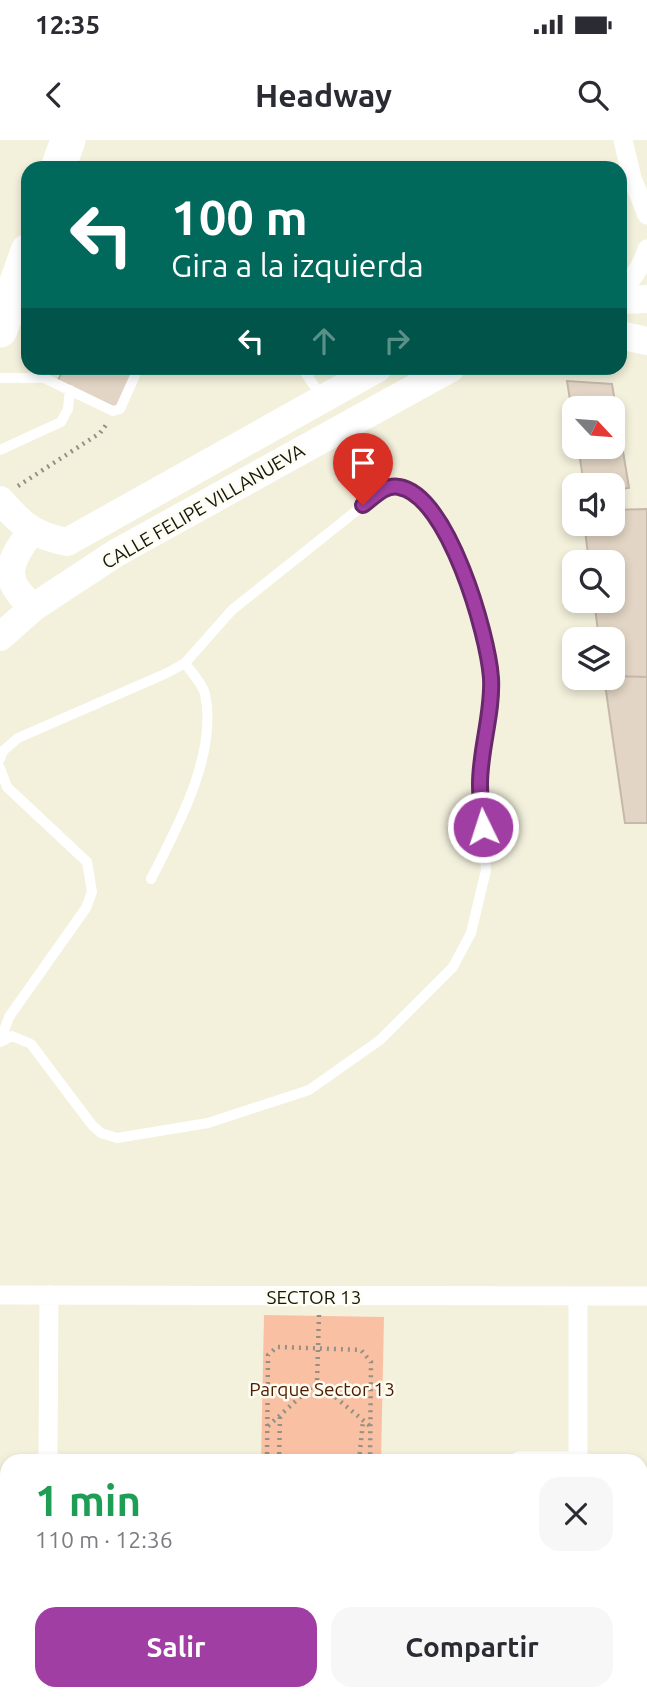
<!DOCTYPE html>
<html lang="es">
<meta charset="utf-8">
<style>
:root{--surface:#fff;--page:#f7f7f7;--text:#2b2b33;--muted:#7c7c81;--accent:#a13ea4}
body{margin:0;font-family:Ubuntu,sans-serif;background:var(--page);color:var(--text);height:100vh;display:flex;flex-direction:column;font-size:26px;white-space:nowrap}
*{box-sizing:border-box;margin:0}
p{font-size:23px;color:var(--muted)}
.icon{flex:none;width:38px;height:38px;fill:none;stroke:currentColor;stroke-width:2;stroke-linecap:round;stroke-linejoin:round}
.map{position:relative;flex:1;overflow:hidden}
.drawer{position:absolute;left:0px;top:1314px;width:648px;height:247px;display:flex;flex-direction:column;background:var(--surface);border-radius:21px 21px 0 0;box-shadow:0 4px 10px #0003}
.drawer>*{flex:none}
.guide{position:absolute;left:21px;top:21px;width:606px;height:214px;border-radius:21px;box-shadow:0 4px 10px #0003;background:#00695c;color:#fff;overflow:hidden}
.needle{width:46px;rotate:116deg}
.fabs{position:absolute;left:562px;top:256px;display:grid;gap:14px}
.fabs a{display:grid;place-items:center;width:63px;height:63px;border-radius:14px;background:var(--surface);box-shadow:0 4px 10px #0003;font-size:35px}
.pin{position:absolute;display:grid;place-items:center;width:60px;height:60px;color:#fff;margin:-72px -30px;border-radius:50% 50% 50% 0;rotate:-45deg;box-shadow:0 0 7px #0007}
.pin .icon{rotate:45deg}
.me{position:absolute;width:77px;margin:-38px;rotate:356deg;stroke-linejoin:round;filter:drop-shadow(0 0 5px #0008)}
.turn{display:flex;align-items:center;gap:24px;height:147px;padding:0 35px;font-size:32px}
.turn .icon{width:91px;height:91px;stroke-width:2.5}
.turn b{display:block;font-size:49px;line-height:60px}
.lanes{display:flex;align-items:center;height:66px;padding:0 35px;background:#0003;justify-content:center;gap:35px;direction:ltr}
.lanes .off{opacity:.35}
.round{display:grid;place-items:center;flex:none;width:74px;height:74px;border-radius:21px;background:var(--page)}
.summary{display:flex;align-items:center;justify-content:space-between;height:119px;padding:0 35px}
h1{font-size:42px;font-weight:600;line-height:52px;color:#1e9e55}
.primary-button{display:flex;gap:14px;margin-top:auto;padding:14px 35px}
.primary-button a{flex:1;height:80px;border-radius:21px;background:var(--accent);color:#fff;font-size:28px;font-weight:600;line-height:80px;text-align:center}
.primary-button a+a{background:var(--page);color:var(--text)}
.status{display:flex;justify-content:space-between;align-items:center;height:49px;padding:0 35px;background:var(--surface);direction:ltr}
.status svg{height:19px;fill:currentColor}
header{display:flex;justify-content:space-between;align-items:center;height:91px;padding:0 35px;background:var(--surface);font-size:32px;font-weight:600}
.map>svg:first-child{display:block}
</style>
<div class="status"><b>12:35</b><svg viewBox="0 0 49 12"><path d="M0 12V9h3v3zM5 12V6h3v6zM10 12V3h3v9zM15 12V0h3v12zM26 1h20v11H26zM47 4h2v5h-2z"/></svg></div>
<header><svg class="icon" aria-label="back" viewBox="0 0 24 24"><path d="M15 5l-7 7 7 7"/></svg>Headway<svg class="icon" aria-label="search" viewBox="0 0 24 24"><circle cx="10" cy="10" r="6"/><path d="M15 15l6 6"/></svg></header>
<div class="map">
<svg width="647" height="1560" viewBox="0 0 647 1560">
<rect width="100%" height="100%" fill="#f3f0dc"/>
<path fill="#fac0a4" d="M264,1175L384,1177L381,1321H261Z"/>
<path fill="#e2d5c5" stroke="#c6b9aa" stroke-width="2" d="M64,228H134L117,268L57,242Z
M567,241L612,244L629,348L612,350V345H584L578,306H612V268H574V285Z
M647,369V537L612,536V499H599L594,460H612V422H589L584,383H612V370Z
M612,536L647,537V683H625L604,537Z"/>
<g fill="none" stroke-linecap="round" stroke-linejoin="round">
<path stroke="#939183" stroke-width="4.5" stroke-dasharray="2 5" stroke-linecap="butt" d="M18,346L100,293L106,285
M319,1175L317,1242L370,1286
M268,1286L317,1242
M267,1321L268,1215L277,1207L361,1210L371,1222L370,1321
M269,1321H355
M279,1321L280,1275
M359,1321L363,1281"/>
<path stroke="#fff" stroke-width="10" d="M302,228L321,256
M0,238H44L49,228
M44,238L113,271L120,269L137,231L136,228
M0,310L61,282L68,269L70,250
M0,619L3,611L18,598L167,533L185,523L232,470L385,348L398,346L411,350L429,365L441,383L481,482L491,539L480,644L486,730L471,793L453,827L380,900L309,950L208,983L117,998L101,993L92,985L31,904L12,896L0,902
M0,628L7,647L87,722L92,752L86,768L9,877L0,902
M151,739C177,688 218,614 205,554C203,544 191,532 185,523"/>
<path stroke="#fff" stroke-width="19" d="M623,0L632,38L647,75
M620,151C633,139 642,127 647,109
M0,1155L647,1156
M48,1321L49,1155
M519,1321H578
M578,1321V1156
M640,1495H647
M0,1502H7
M292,1560V1554"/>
<path stroke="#fff" stroke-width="28" d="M620,160L647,159
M620,195L647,201
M0,360C23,386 33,395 67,402L378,228
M32,391C8,421 0,441 34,467
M0,497L34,467L116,413L451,228"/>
<path stroke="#fff" stroke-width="35" d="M58,28L68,0
M0,190L28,111"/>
</g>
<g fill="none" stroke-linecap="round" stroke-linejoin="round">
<g stroke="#69286b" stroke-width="18">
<path id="route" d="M363,365C374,357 385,344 399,347C448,355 488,494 491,538C493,573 480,609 480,644C480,659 482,673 483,687"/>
</g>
<use href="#route" stroke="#a13ea4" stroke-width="12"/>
</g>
<g text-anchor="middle" stroke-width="5" stroke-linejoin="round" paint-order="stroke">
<g font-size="19" fill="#16150e" stroke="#fefdf1">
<text transform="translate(203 366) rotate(-30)" y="7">CALLE FELIPE VILLANUEVA</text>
<text x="314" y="1164">SECTOR 13</text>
</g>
<g font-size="19" fill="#4e1a00" stroke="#fefdf1">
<text x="322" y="1256">Parque Sector 13</text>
</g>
</g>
</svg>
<div class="fabs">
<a><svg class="needle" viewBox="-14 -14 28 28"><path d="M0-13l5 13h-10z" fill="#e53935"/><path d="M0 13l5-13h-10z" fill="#7c7c81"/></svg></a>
<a><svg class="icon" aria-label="sound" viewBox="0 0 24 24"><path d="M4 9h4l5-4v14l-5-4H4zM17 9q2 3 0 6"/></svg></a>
<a><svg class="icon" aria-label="search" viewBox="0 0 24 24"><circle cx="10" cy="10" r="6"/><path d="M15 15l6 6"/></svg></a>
<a><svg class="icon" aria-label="layers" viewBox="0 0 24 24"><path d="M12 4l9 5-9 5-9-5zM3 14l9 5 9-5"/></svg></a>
</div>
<div class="pin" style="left:363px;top:365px;background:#d93025"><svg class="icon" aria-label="arrive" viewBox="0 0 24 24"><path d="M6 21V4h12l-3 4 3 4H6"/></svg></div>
<svg class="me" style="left:483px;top:687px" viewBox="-20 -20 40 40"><circle r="17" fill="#a13ea4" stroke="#fff" stroke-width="3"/><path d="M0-11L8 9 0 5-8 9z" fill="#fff"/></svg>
<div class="guide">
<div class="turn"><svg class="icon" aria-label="left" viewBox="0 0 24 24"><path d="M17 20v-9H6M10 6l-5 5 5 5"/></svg><div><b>100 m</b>Gira a la izquierda</div></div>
<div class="lanes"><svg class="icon" aria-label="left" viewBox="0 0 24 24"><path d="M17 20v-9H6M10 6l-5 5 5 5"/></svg><svg class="icon off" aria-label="ahead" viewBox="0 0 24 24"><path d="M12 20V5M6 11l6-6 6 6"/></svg><svg class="icon off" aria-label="right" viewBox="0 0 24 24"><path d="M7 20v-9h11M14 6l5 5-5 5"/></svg></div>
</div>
<section class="drawer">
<div class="summary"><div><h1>1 min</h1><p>110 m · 12:36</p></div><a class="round"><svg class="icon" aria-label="close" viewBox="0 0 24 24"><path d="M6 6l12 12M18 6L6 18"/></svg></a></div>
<div class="primary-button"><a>Salir</a><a>Compartir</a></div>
</section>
</div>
